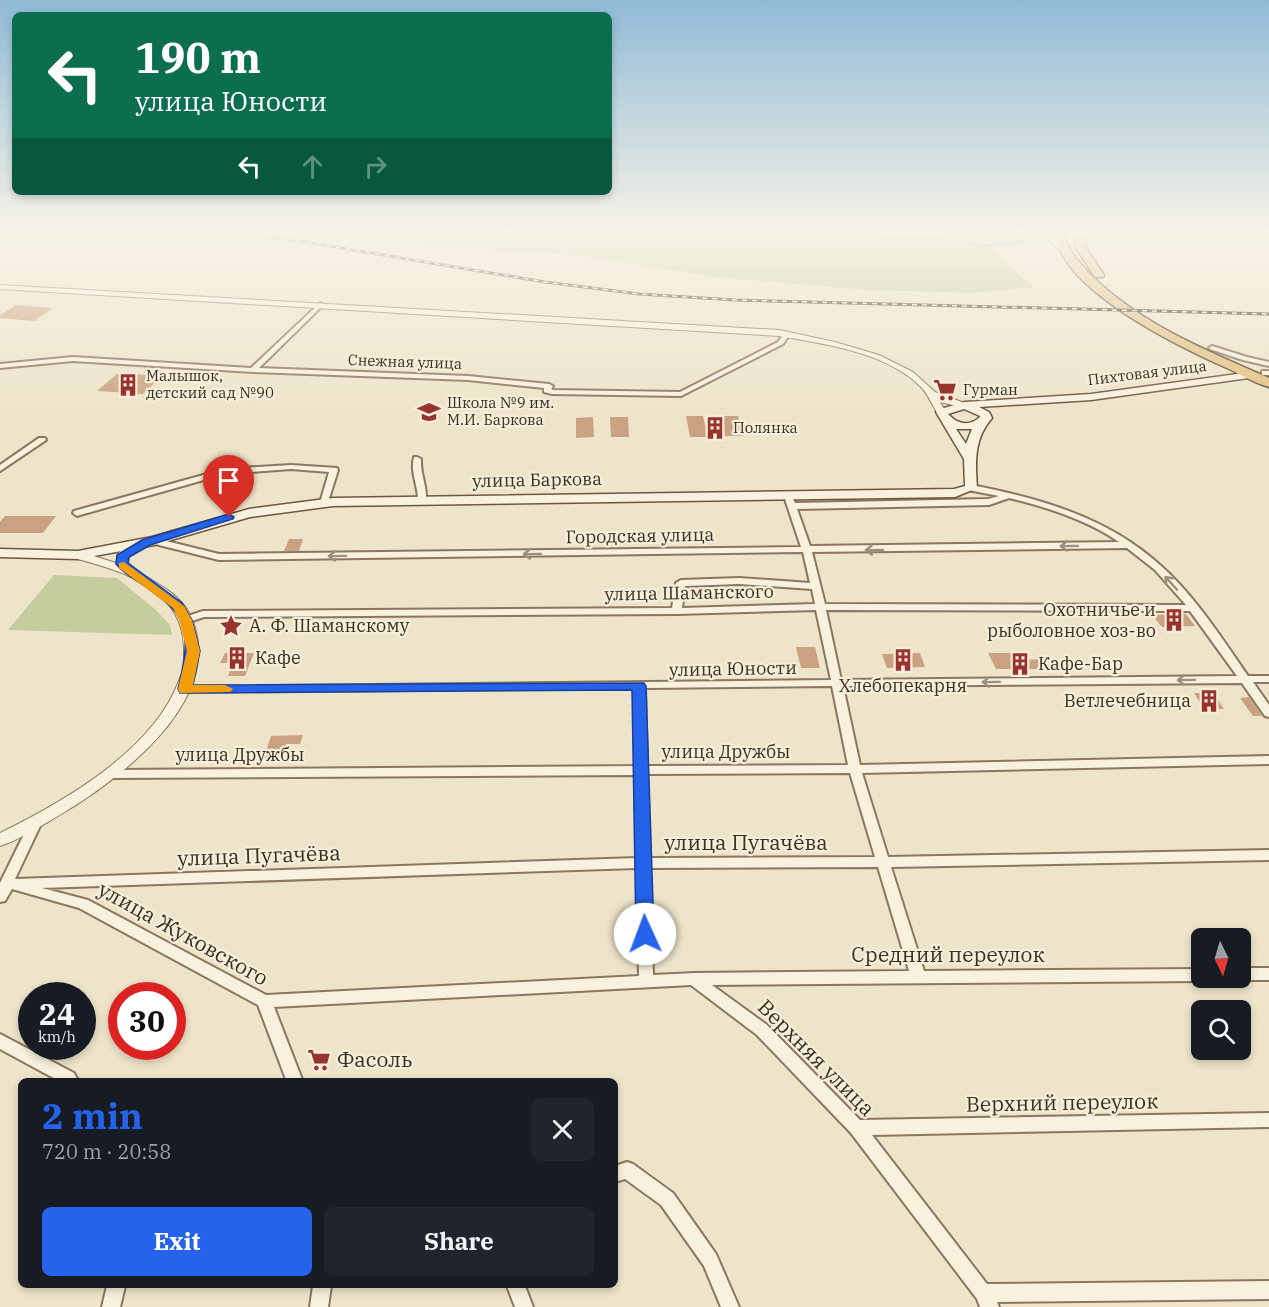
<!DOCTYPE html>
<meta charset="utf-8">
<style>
:root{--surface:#171b24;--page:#20242c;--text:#f1f3f6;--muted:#9ea1a6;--accent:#2563eb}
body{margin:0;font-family:"IBM Plex Serif",serif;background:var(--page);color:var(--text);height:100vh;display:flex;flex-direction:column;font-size:22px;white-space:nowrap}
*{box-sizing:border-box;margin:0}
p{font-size:20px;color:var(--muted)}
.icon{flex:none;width:33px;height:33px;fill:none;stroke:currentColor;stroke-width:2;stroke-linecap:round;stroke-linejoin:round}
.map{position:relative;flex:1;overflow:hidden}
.details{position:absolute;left:18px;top:1078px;width:600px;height:210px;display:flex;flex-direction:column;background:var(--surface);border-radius:9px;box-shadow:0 3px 9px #0003}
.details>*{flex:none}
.hud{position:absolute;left:12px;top:12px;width:600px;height:183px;border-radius:9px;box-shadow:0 3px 9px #0003;background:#0b6e4f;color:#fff;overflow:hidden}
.needle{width:39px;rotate:175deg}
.controls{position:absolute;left:1191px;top:928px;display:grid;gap:12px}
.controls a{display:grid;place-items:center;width:60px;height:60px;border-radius:9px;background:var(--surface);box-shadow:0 3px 9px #0003;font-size:30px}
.speed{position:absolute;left:18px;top:982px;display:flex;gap:12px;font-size:30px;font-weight:700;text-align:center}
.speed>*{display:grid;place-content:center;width:78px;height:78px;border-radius:50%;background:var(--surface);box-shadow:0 3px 9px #0003;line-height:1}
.speed small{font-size:15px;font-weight:400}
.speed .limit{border:9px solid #d22;background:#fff;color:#111}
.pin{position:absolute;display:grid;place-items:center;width:51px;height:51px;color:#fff;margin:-62px -26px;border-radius:50% 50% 50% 0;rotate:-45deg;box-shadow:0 0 6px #0007}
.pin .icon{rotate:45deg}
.me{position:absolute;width:66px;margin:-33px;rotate:358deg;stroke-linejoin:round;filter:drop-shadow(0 0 4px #0008)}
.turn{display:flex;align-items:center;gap:21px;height:126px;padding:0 24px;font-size:27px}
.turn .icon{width:78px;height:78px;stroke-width:2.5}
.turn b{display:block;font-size:42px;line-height:51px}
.lanes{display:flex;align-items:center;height:57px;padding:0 24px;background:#0003;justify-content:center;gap:30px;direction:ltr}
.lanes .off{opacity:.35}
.round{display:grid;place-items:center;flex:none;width:63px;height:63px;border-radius:9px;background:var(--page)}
.overview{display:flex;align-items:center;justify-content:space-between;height:102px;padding:0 24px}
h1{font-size:36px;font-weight:800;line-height:45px;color:var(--accent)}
.cta{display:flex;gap:12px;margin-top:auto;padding:12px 24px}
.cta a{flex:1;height:69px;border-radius:9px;background:var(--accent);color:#fff;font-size:24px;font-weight:800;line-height:69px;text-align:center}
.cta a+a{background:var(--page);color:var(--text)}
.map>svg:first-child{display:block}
</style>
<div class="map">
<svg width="1269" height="1307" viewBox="0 0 1269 1307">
<rect width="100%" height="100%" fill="#eee4ca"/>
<path fill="#c5cc9e" d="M388,231H913L892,236L886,240L932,239L988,246L1033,287L972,293L868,290L714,277L586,256L396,243Z
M54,575L117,578L156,610L170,625L172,635L8,630Z"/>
<path fill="#aac2bc" stroke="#71918a" stroke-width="1.5" d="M913,231H1016L1019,238L1026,243L988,246L932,239L884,240Z"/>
<path fill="#cba281" d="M16,305L31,306L53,308L34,321L0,318V315Z
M117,374H132L162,376L143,394L97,391Z
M686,416H703L708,437H690Z
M721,416H738L743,436H725Z
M593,417L594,437L576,438V418Z
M610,417H628L629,437H611Z
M5,516H56L43,533H0V522Z
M289,539H303L299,551H284Z
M1186,614L1195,626L1162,627L1152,615Z
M796,647H815L820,668H801Z
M225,653H254L245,676H228L233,663H220Z
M920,653L925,667L887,668L882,654Z
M988,653H1018L1021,660L1044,659L1049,669H996Z
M1194,693H1214L1224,709H1204Z
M1249,697L1262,716H1253L1240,698Z
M303,735L300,744H286L281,759L263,760L271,736Z"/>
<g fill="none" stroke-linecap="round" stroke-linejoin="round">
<g stroke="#8a775f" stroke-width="4">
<path id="minor" d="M320,303L323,305L322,306L259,368L468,376L549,384L553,386L551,389L553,390L680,392L778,342L784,334L789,335L783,344L681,396L552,394L544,392V388L468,380L253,372L73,361L0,368V364L73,357L251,368Z
M1212,346L1247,357L1269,362V366L1243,360L1210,349L1209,348Z
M1262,371H1269V375H1262Z
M39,438H45L46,440L0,471V465Z
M414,457H417L421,459C420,473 427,486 426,500L422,503L418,500C418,485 410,472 414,457Z
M291,465L337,468L338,470L327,505L324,506L320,503L329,472L291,469L225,474L80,515L77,516L73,513L74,511L225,469Z
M971,485C1039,498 1107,517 1160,565C1195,596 1221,637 1248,676H1269V682H1253L1269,705V717L1265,716L1242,683L843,686L860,765L1269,756V764L862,773L888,857L1269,850V860L891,867L924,971L1202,969V978H1208L1202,981L712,985L767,1025L860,1120L1269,1113V1127L872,1135L987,1284L1269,1281V1299L997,1302L999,1307H980L977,1299L851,1133L757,1035L691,985L274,1007L303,1082H287L258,1005L79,908L12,889L5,901L0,902V883L29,824L31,821L35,820L39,821L41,824L15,879L637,858L635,775L110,778L106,777L104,774L106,771L110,770L635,766L634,688L185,692L181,691L180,689L181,687L831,680L816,610L677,614L204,617L186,623L181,620L182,618L203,611L672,608L676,583L681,580L739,578L810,583L803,552L219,560L151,543L149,541L151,539L154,538L219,554L801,547L784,496L785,494H791L795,503L988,499L999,496L968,490L967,488ZM1009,498C1047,507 1087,520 1119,542L810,546L797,509L989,505ZM1127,548L1155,570L1186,605L825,604L812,552ZM739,584L812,589L815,604L682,608L685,586ZM826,610L1190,611L1237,676L841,680ZM832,686L848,765L647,766L645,688ZM850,773L875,857L650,858L647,774ZM878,867L909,971L694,973L653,975L650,868ZM637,868L639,976L266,995L88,900L42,888Z
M1240,968H1269V980H1240L1235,978H1240Z
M0,1034L74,1073L79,1082H61L0,1049Z
M627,1162L633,1164L673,1193L716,1254L739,1307H721L704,1266L661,1205L625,1179L615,1182V1166Z
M107,1286H125L120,1307H102Z
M313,1286H331L328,1307H310Z
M507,1286H525L533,1307H515Z"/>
</g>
<g stroke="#8a775f" stroke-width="2">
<path id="tertiary" d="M1041,231H1048L1064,245V249H1058Z
M0,285L779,330L835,342L879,355L913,372L935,392L970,405L965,408L940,402L946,412L938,414C932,405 928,394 921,387C886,352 825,344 779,336L0,289Z
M146,538L152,542L150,545L129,557L128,563C147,582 177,588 190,615C230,700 115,783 53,819C36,829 18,840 0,846V833C63,802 151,752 178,683C180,678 183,672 184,666C184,660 184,654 184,648C183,588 122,571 74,558L72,555L78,551L116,563L119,552Z"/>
</g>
<g stroke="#6c5841" stroke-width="3">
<path id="secondary" d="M1252,372L1257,375L1256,377L1091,400L979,407L989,412L992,418C974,438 975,462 977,488L955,497L333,506L250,517L154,545L78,559L0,557V549L78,551L152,537L249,509L333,498L954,489L965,486L964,459L936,412L937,410L965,402L1091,394ZM964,409L980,416V417C969,427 957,424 948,414ZM956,429H972L966,444Z"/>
</g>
<g stroke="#594532" stroke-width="3">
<path id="trunk" d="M1055,231H1065C1066,250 1078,261 1090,274C1140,324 1205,350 1269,378V387C1254,383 1240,374 1227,368C1180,347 1058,289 1055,231Z
M1074,231H1084L1086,248L1104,275L1103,277H1095L1076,248Z"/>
</g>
<use href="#minor" fill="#f8f1dd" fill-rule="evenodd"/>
<use href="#tertiary" fill="#f8f1dd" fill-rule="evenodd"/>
<use href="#secondary" fill="#f8f1dd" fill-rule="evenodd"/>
<use href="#trunk" fill="#e4c082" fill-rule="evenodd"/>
<g stroke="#3b2f21" stroke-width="3">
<path id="rail" d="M217,231L293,240L545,282L639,294L735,300L1269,314"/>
</g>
<use href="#rail" stroke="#f5eed9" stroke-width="1.5" stroke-dasharray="5" stroke-linecap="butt"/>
</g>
<defs><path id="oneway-shaft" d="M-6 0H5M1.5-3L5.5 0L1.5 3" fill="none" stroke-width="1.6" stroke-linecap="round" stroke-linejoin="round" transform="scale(1.5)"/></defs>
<g stroke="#9a907f">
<use href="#oneway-shaft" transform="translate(1069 546) rotate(179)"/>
<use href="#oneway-shaft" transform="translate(874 550) rotate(179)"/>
<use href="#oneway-shaft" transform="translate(532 554) rotate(179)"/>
<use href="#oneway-shaft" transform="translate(337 556) rotate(179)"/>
<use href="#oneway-shaft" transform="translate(1171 583) rotate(-132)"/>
<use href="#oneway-shaft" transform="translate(1186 680) rotate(179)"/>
<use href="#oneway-shaft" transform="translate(991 682) rotate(179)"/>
</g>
<linearGradient id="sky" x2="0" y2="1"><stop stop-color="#8fbad6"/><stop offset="0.56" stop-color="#f7f3e7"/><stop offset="1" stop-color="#f7f3e7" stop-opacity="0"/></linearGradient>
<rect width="1269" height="414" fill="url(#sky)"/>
<path fill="#2563eb" stroke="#184099" stroke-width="1.5" d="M229,514L234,517L233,519L150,545L129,557L128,563L182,603L192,620L200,651L193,685L644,683L646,686L654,934L651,940L645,942L638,940L636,934L632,690L180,693L178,689C184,663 193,630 172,608C165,600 154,593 146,587C135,579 125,575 116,564L117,555L142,540Z"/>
<path fill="#f59e0b" d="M124,562L184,606L192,620L200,651L193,685H225L233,689L230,692L180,693L178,689L187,651L179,620L173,608L119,568V563Z"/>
<defs>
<g id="building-bare" transform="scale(1.8)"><path d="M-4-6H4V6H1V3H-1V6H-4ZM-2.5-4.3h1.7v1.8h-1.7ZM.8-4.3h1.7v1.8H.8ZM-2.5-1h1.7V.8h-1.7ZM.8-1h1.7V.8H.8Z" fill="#983330" stroke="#f5eed9" stroke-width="2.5" paint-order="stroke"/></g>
<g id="supermarket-bare" transform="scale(1.8)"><path d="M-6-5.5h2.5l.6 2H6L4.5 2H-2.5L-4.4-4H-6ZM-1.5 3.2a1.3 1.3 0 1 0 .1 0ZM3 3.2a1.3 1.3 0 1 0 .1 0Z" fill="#983330" stroke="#f5eed9" stroke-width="2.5" paint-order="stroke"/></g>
<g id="school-bare" transform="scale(1.8)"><path d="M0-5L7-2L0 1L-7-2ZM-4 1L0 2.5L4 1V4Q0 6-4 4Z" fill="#983330" stroke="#f5eed9" stroke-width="2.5" paint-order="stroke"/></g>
<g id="sight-bare" transform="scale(1.8)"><path d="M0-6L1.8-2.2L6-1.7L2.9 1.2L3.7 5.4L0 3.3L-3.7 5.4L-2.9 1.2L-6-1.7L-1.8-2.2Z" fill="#983330" stroke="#f5eed9" stroke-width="2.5" paint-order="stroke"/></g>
</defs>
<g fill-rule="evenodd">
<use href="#building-bare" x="128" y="385"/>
<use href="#supermarket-bare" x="945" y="390"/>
<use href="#school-bare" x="429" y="412"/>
<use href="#building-bare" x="715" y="428"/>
<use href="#building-bare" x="1174" y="620"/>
<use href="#sight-bare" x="231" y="626"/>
<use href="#building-bare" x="237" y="658"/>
<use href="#building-bare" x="903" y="660"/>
<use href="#building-bare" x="1020" y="664"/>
<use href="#building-bare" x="1209" y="701"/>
<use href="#supermarket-bare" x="319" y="1060"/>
</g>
<g text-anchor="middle" stroke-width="4.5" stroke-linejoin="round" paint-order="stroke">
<g font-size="15" fill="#3b2f21" stroke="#f5eed9">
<text transform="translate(405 362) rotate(2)" y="5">Снежная улица</text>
<text transform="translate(1147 373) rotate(-7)" y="5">Пихтовая улица</text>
</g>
<g font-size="15" fill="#3b2f21" stroke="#f5eed9" text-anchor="start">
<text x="146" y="381">Малышок,<tspan x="146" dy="17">детский сад №90</tspan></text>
<text x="963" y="395">Гурман</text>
<text x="447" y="408">Школа №9 им.<tspan x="447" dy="17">М.И. Баркова</tspan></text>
<text x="733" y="433">Полянка</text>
</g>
<g font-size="18" fill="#3b2f21" stroke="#f5eed9">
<text transform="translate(537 480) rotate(-1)" y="6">улица Баркова</text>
<text transform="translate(640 536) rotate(-1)" y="6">Городская улица</text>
<text transform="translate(689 593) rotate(-1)" y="6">улица Шаманского</text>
<text transform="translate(733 669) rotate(-1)" y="6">улица Юности</text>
<text x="726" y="758">улица Дружбы</text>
<text x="240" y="761">улица Дружбы</text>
</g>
<g font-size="18" fill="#3b2f21" stroke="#f5eed9" text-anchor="start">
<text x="1156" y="616" text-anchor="end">Охотничье и<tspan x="1156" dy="21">рыболовное хоз-во</tspan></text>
<text x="249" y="632">А. Ф. Шаманскому</text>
<text x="255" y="664">Кафе</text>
<text x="1038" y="670">Кафе-Бар</text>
<text x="903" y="692" text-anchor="middle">Хлебопекарня</text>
<text x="1191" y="707" text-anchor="end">Ветлечебница</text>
</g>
<g font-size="21" fill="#3b2f21" stroke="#f5eed9">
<text x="746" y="850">улица Пугачёва</text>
<text transform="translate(259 856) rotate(-2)" y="7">улица Пугачёва</text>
<text transform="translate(183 934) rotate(29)" y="7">улица Жуковского</text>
<text x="948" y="962">Средний переулок</text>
<text transform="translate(816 1058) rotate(45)" y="7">Верхняя улица</text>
<text transform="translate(1062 1103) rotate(-1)" y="7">Верхний переулок</text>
</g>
<g font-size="21" fill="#3b2f21" stroke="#f5eed9" text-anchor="start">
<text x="337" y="1067">Фасоль</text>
</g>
</g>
</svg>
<div class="controls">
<a><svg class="needle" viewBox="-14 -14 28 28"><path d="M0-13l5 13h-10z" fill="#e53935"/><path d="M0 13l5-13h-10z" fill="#9ea1a6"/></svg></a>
<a><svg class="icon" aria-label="search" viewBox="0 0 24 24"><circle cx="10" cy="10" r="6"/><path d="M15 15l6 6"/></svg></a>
</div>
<div class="speed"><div>24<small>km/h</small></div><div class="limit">30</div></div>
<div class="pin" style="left:229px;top:517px;background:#d93025"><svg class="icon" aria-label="arrive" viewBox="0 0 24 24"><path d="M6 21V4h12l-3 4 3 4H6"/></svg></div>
<svg class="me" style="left:645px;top:934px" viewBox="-20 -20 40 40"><circle r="19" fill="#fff"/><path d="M0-13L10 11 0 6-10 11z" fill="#2563eb"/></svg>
<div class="hud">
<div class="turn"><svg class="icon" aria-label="left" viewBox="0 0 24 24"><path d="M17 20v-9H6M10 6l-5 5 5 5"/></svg><div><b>190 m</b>улица Юности</div></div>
<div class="lanes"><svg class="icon" aria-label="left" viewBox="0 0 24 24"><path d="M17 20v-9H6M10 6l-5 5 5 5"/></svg><svg class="icon off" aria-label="ahead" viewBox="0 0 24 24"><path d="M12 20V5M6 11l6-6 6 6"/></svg><svg class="icon off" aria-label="right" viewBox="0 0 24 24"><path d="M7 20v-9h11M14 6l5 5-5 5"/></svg></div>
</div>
<section class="details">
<div class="overview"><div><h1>2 min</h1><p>720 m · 20:58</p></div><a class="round"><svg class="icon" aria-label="close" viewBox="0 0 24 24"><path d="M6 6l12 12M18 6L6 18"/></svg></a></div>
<div class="cta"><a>Exit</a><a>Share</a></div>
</section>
</div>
